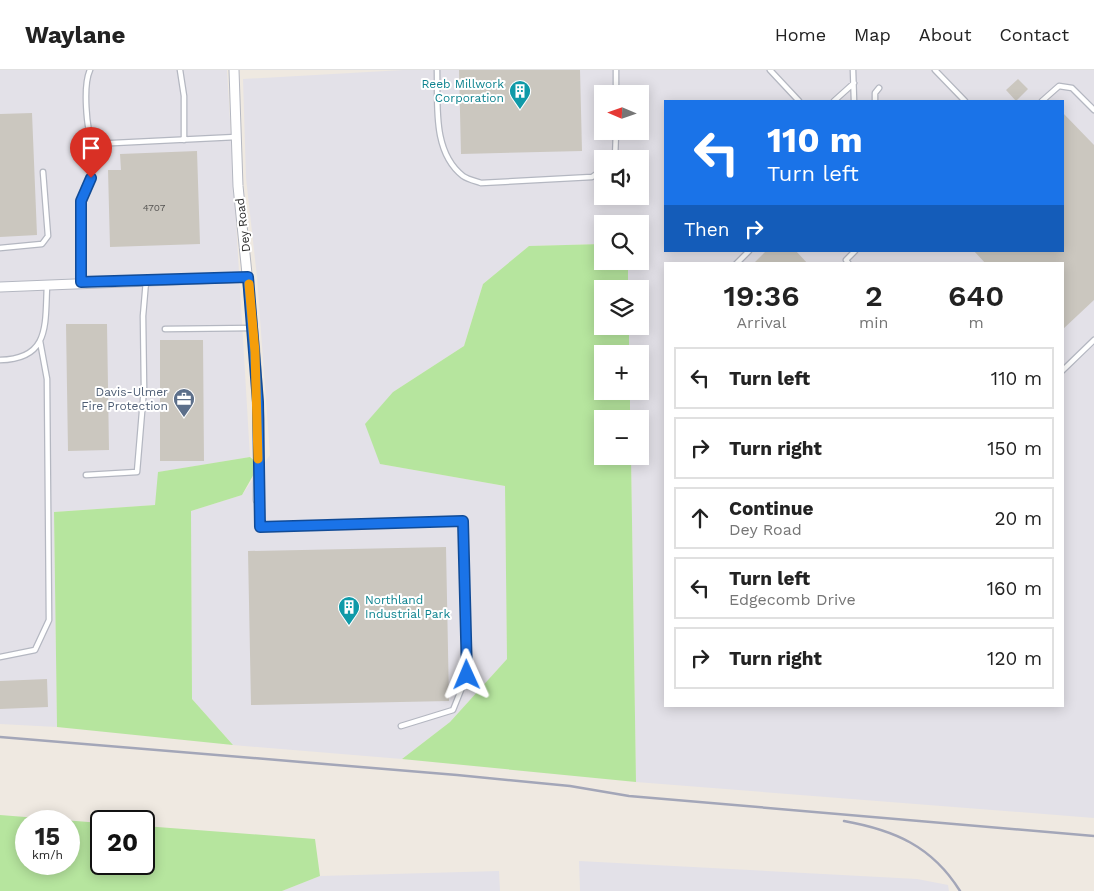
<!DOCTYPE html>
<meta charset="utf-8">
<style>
:root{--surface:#fff;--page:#f6f6f6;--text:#222;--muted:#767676;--line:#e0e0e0}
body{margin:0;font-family:"Work Sans",sans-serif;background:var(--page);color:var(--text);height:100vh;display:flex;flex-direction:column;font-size:19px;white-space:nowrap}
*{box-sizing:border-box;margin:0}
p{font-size:16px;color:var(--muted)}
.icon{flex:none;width:28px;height:28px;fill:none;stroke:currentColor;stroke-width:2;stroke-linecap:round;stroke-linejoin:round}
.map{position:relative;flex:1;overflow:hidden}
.drawer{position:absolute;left:664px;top:192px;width:400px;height:445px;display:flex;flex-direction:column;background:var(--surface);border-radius:0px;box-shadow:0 2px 12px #0003}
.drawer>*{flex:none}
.banner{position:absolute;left:664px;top:30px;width:400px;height:152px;border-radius:0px;box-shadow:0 2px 12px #0003;background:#1a73e8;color:#fff;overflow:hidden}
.needle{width:32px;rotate:272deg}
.buttons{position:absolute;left:594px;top:15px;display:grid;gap:10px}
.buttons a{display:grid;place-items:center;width:55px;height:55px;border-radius:0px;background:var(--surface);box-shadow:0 2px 12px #0003;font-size:25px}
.speed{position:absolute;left:15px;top:740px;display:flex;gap:10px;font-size:25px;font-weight:700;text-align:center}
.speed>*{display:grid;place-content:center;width:65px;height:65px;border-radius:50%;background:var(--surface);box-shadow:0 2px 12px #0003;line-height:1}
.speed small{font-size:12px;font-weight:400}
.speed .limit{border:2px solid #111;border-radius:8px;background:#fff;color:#111}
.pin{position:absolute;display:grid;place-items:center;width:42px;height:42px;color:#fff;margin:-51px -21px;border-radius:50% 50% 50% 0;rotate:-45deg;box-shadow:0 0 5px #0007}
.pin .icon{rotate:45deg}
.me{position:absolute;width:55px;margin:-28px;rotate:359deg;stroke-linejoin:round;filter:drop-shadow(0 0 4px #0008)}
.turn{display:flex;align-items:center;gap:18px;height:105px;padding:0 20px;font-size:22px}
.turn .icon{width:65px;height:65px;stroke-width:2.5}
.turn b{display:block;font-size:35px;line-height:42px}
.then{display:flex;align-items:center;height:48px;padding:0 20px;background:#0003;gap:10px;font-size:19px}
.eta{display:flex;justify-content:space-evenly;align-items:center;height:85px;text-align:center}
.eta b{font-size:30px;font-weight:600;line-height:35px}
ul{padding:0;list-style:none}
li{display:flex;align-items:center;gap:15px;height:62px;margin:0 10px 8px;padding:0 10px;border:2px solid var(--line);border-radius:0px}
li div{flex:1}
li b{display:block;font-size:19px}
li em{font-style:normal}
header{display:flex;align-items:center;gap:30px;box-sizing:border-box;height:70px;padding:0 25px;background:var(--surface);border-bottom:1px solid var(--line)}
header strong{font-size:24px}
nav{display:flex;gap:28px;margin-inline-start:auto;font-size:18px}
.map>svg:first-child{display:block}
</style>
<header>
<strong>Waylane</strong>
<nav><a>Home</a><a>Map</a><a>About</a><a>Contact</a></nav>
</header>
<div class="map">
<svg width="1094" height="821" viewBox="0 0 1094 821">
<rect width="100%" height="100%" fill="#efe9e1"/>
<path fill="#e3e1e8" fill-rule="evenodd" d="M0,0H227L250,387L159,402L155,435L54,442L57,657L0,654Z
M403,0H1094V748L636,712L631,386H640V349H630V321H640V284H629V256H640V219H628V191H640V154H602V174L529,176L483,214L464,276L393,322L380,394L505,416L507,589L450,652L402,689L233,675L192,629L191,441L242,425L270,385L257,207L246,108L243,9ZM602,24H640V61H602ZM665,31H1062V181H665ZM602,89H640V126H602ZM665,194H1062V636H665Z
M579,791L917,809L948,815L949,821H580Z
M499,801L500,821H282L320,806Z"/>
<path fill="#b6e59e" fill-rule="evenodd" d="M602,174V191H628V219H602V256H629V284H602V321H630V349H602V386H631L636,712L402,689L450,652L507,589L505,416L380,394L365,354L393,322L464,276L483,214L529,176Z
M250,387L259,395L242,425L191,441L192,629L233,675L57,657L54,442L155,435L158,402Z
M0,745L101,753V794H144V756L315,769L320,806L282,821H0ZM26,751H69V794H26Z"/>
<path fill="#cbc7bf" d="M459,0H580L582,81L461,84Z
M1018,9L1028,19L1016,31L1006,20Z
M1062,42L1094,75V230L1062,260V194H986L974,181H1062Z
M32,43L37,165L0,167V44Z
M197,81L200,174L110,177L108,100H121L120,84Z
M766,181H796L808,194H753Z
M66,254H107L109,380L68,381Z
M160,270H203L204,391H160Z
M446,477L449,631L251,635L248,481Z
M47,609L48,637L0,639V611Z"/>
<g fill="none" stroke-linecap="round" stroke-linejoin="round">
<g stroke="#b4b7c1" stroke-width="7">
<path id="service" d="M90,0C83,15 86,59 93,74
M180,0L184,26V70
M437,0C438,34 432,82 463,106C467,109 475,111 481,113L592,107L602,100
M616,0V24
M770,0L799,31
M853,0L854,31
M935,0L965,31
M834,31L854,13
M875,31V23L879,18
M1042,31L1059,16L1072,18L1094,40
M615,89L616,61
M0,178L42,174L48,166L43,102
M736,194L749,181
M849,194L846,190L855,181
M81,212V131L91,108L90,81L93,74L236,67
M165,259L253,258
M0,290C50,289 45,255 47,216
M1062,301L1094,270
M86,405L137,402L144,318L143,246L146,211
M258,430L260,457L463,451L467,605L453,640L401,656
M0,587L35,580L49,550L47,309L40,271"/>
</g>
<g stroke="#b4b7c1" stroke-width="11">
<path id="minor" d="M234,0L238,116L255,282L259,349L258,430
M0,217L248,207"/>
</g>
<use href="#service" stroke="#fff" stroke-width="4.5"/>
<use href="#minor" stroke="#fff" stroke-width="9"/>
<path stroke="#a3a6b8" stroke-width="2.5" d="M0,667L457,705L570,716L629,726L1094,766
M844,751C894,760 932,776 960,821"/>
</g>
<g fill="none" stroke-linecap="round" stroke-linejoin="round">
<g stroke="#114b97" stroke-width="12">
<path id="route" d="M91,108L81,131V212L248,207L258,332L260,457L463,451L467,605"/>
</g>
<use href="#route" stroke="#1a73e8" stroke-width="9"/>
<path stroke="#f59e0b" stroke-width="9" d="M249,214L255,282L258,389"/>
</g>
<defs>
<g id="building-pin" transform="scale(1.125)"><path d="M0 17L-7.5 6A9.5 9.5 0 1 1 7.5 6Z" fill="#0f9aa8" stroke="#fff"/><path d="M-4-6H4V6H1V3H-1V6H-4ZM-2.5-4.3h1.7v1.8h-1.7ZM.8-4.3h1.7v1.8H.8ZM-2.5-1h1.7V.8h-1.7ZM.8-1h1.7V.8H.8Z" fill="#fff"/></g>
<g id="office-pin" transform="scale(1.125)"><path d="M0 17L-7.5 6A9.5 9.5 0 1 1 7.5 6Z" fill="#5c6f8a" stroke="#fff"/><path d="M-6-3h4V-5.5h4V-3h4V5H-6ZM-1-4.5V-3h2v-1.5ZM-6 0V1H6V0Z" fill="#fff"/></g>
</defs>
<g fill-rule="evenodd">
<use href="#building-pin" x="520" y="21"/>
<use href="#office-pin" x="184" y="329"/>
<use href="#building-pin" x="349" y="537"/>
</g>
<g text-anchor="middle" stroke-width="4" stroke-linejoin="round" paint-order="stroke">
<g font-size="10" fill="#555452">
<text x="154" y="141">4707</text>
</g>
<g font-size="12" fill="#0d838f" stroke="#fff" text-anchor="end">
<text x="504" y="18">Reeb Millwork<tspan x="504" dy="14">Corporation</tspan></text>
<text x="365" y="534" text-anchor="start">Northland<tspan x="365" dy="14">Industrial Park</tspan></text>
</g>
<g font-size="12" fill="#2e2e2e" stroke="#fff">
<text transform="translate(243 155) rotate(-97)" y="4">Dey Road</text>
</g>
<g font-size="12" fill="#4e5e75" stroke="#fff" text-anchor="end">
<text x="168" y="326">Davis-Ulmer<tspan x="168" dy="14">Fire Protection</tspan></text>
</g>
</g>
</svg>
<div class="buttons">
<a><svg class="needle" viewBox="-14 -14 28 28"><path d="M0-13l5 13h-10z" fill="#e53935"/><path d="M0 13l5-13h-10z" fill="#767676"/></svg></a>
<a><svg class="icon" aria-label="sound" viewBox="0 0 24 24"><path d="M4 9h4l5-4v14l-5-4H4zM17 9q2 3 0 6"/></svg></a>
<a><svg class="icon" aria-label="search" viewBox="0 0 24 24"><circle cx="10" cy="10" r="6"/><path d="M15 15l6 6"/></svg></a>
<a><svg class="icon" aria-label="layers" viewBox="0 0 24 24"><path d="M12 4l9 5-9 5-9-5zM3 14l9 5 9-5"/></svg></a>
<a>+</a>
<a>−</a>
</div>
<div class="speed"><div>15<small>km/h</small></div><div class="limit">20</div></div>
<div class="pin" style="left:91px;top:108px;background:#d93025"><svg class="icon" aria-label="arrive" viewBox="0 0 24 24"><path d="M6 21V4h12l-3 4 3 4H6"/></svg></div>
<svg class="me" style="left:467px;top:605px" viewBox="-20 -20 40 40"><path d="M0-17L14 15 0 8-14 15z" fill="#1a73e8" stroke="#fff" stroke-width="4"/></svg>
<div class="banner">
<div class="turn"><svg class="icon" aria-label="left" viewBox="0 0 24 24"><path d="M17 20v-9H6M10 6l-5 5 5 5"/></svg><div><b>110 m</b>Turn left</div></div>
<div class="then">Then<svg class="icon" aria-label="right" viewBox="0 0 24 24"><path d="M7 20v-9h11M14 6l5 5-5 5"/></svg></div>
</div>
<section class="drawer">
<div class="eta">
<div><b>19:36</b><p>Arrival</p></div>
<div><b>2</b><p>min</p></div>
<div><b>640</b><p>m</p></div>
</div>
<ul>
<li><svg class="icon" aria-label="left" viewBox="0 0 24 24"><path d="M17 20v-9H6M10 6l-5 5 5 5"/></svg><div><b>Turn left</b></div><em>110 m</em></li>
<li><svg class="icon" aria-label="right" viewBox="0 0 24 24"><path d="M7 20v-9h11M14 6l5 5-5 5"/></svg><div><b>Turn right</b></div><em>150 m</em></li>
<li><svg class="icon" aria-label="ahead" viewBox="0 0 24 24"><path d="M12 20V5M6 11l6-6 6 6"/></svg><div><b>Continue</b><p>Dey Road</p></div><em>20 m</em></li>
<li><svg class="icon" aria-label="left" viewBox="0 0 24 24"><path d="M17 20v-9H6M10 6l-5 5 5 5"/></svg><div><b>Turn left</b><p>Edgecomb Drive</p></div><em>160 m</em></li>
<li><svg class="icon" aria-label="right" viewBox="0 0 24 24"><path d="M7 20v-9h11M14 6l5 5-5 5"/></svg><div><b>Turn right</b></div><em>120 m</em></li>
</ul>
</section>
</div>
